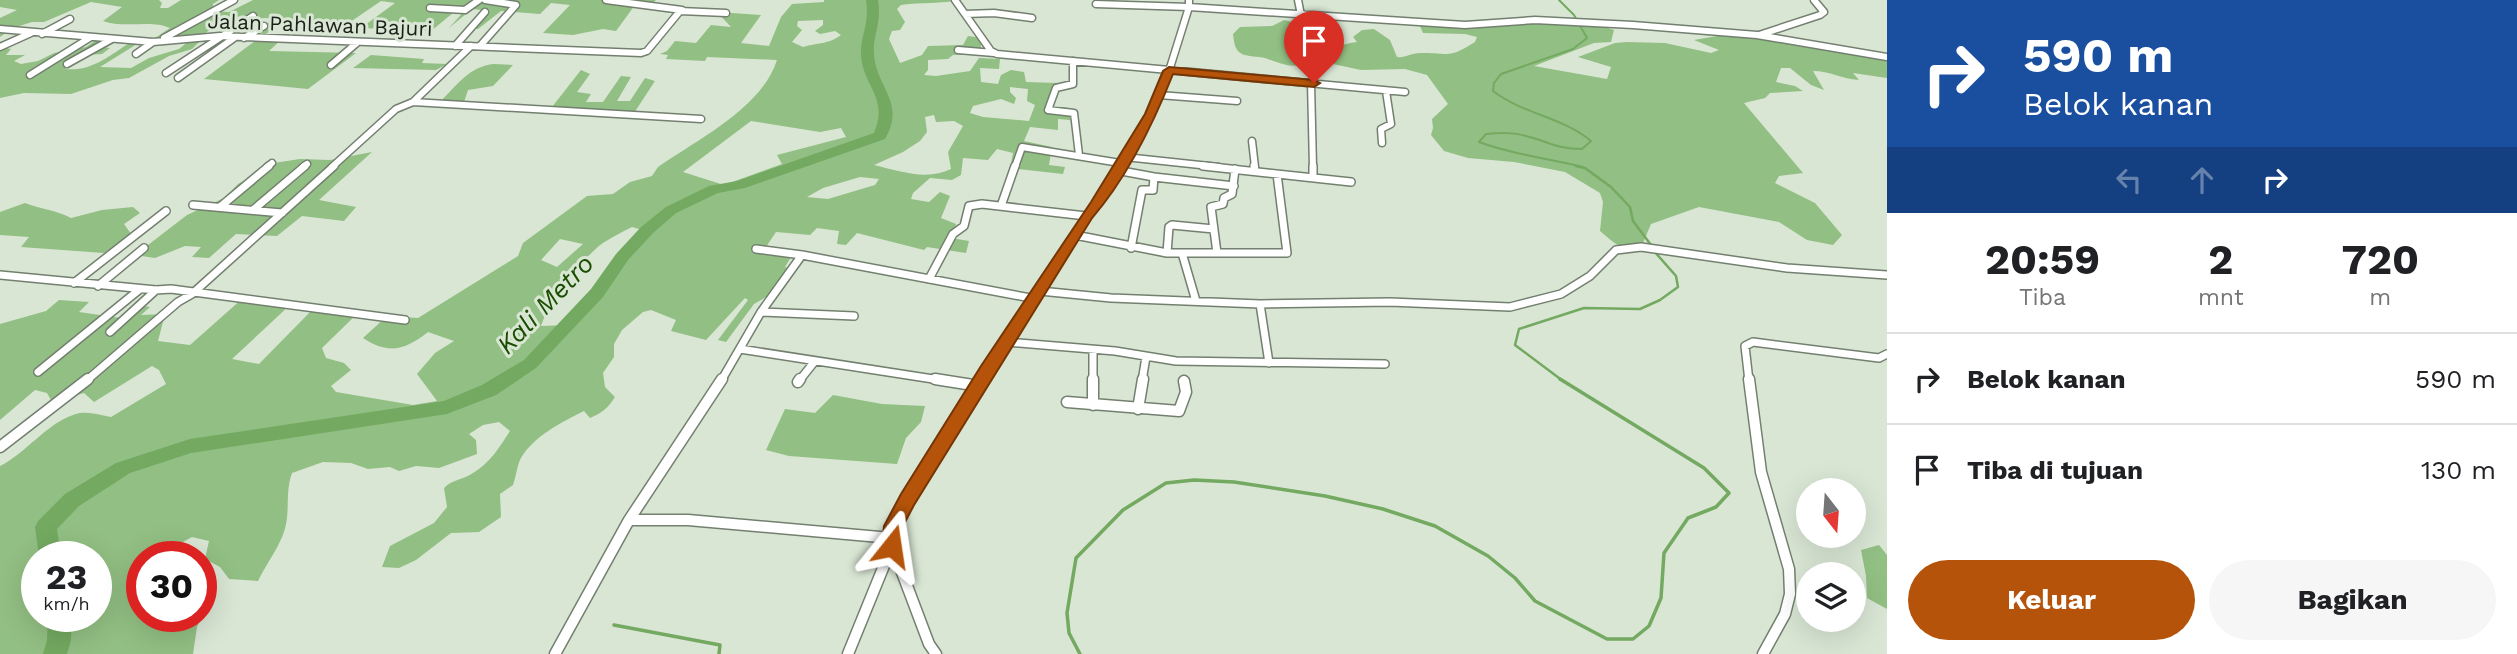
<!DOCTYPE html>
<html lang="id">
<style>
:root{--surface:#fff;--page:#f6f6f6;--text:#202124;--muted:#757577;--line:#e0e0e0;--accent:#b45309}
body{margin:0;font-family:"Work Sans",sans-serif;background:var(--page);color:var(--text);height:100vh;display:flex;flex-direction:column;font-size:26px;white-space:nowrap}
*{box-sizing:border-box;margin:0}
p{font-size:23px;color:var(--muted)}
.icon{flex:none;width:38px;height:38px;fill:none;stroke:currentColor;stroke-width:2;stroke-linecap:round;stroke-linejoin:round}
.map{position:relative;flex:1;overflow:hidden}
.details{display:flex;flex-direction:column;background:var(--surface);width:630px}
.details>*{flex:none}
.hud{background:#1a4fa0;color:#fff;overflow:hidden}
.needle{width:46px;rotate:163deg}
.controls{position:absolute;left:1796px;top:478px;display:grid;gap:14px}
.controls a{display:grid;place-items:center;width:70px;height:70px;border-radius:50%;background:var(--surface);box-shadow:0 7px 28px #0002;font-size:35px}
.speed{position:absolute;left:21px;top:541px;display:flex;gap:14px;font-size:35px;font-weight:700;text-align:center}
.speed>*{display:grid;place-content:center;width:91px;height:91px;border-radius:50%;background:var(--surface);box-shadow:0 7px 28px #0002;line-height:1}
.speed small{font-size:18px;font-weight:400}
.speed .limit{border:10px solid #d22;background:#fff;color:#111}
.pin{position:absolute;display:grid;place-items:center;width:60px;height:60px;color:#fff;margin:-72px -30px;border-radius:50% 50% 50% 0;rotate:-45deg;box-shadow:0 0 7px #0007}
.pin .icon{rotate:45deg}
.me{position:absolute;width:77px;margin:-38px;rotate:15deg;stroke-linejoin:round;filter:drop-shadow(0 0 5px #0008)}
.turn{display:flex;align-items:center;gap:24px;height:147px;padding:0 21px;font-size:32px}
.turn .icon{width:91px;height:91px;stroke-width:2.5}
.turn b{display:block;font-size:49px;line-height:60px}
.lanes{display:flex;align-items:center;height:66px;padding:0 21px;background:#0003;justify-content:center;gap:35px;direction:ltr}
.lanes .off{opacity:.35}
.eta{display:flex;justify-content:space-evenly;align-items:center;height:119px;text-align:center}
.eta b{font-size:42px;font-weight:700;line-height:49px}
.primary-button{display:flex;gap:14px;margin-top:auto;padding:14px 21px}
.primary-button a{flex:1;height:80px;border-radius:42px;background:var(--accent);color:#fff;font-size:28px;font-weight:700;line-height:80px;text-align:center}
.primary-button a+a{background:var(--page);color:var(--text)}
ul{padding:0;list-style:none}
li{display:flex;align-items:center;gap:21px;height:91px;padding:0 21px;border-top:2px solid var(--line)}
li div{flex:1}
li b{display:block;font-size:26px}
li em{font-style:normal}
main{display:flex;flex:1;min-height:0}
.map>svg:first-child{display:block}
</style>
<main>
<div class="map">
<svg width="1887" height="654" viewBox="0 0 1887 654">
<rect width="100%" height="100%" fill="#d9e6d4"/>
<path fill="#92bf83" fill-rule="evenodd" d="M0,0H159L162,3L160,8H168L181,0H219L213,4V11L229,12L253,0H656L651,5H635L616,31L603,29L573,35L543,33L570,5L551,3L540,14L501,11L478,29L470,28L490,11L472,9L449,28L466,9L459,8L431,31L361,28L395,3L381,1L340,29L318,27L317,25H281L262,36L283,38L269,51L356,53L308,89L204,79L259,38L251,37L272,19C259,15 250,24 236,23L242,17H229L198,38H203L192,49L169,56L129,78L113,80L71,94L24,93L0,98V42L16,39L2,47L11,49L6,55H25L14,61L21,64L38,61L54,53L86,47L100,37L116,38L102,47L110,48L102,54L85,55L65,69C91,72 109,56 131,42L137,44L100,67L131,68L149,58L179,49L189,41L152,40L170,28C151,19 125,29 103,21L122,7L91,2L44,22H32L13,28L0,37V18L17,10L0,7Z
M824,0H961C940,4 922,2 901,5L897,9L905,22L900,30L892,31L889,39L900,63L922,55L928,46L963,45L968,36L982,38L980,54L953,55L948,59L928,60V70L924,75L936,76L970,71L979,58L1000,59L999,69L980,68L981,82L998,84L1001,75L1011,70L1024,72L1026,82L1059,83L1052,106L1070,108V120L1058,119V130L1030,127L1024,141L1052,147L1049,165L1065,167L1063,174L1010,168L1013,153L997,149L988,160L963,158L961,175L952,180L930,178L913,193L911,199L929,202L940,192L950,196L941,218L956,224L951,238L969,241L966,253L927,247L924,250L857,233L846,245L837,244L839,231L817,228L810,235L776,232L766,247L794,252L785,267L792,269L774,299L766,297L754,304L726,342L718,340L748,300L745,298L706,340L671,331L676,320L651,310L643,312L622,330L614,344V357L603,373L605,387L615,397C608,408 602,413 590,418L584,411C562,422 534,436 521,458C517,465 516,477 513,485L500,494L501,517L479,532L451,533L416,560L399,568L382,567L390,546L434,523L447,507L444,488C453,479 463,480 473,473C490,463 499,448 510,431L499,422L483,425L469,434L476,440L477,454L439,468L416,466L399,471L390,467L368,469L351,463L323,462L292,473C284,495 292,514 282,537C276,552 265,566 258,581L229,579L220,567L205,559L209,541L192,537L163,553L162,556H142V616H201V587L214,593L197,627L193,654H0V466C26,453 45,425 73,415C85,410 99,415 111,417L166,384L159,370L152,366L94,402L84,393L52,402L47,393L35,390L0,420V324L46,311L59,300L89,302L79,312L121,318L138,305L150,307L141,315L165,314L158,341L190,345L243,298L291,304L232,359L259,364L313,309L359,312L322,348L326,358L344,363L351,370L331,386L336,392L413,405L437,401L417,374L435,353L454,341L428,332C405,350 389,355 363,338L387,316L418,318L518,256L523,243L587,196L613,194L630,182L652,176L658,167C697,140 762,108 777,60L707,57L705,61L666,59L668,55L660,54L667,51L675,41L696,43L711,25L731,27L717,12L761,15L741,43L769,46L781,17L792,4L824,2ZM823,20V25L815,31L820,34L835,31L841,35C827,45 819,42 803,47L792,42L802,30L797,26L798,21ZM1010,87L1028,89L1027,101L1035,105L1029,121L983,117L970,113L973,106L1001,99L1014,104L1016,98L1010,92ZM934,115L936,122L954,121L963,126L948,152L951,169C927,181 899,171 874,165L903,152L920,141L927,132L925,117ZM751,121L820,132L841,128L846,137L777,155L782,164L724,185L683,172ZM860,177L879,179L875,185L828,199L807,197L823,188ZM632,227L646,231C618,261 595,295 567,325L541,326C549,302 582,258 603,243C612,237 622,232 632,227ZM560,239L583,244L557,267L541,260ZM37,556H96V616H37Z
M1284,20L1318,28L1321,34L1309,43C1323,52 1342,44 1357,42L1353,37L1362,30L1374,29L1390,40L1397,57C1406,58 1411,53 1420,53C1449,52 1447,60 1475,42L1477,37L1465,34L1423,33L1420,26L1424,23L1493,25L1586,21L1614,30L1611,42L1594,43L1534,66L1607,79L1611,67L1578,57L1615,43L1627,42L1665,43L1711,53L1719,50L1694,40L1729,34L1887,58V78L1853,73L1859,80C1842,79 1830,71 1813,71L1824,90L1811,85L1790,68H1781L1776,82L1795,86L1803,91L1770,93L1765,98L1744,103L1803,173L1779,176L1775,183L1815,203L1842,235L1833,245L1807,240L1779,222L1699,207L1651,224L1640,250C1622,251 1614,243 1600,231L1603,202L1600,193L1565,172L1514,162L1468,158L1444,151L1431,135L1433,128L1432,119L1448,104L1427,75L1405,69L1361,70L1333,64L1329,56L1311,55C1301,74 1280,63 1265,58C1258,56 1248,57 1242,54C1234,50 1234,41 1233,34L1240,27L1272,26Z
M371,55L424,59L422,63L447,64L436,70L353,68Z
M493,64L513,65L493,86L468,90L464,102H440C457,85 469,67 493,64Z
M581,70L590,74L577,92L591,94L586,102H603L621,76L631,77L617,101H630L645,78L655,81L634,113L552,107Z
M372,152L319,200L356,207L344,221L302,216L277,236L236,234L209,258L192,257L201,247L185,246L155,258L135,255L187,215L224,198L238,184L274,163L300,159L330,160Z
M25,203C40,209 56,210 71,218L102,210L133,207L140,213L124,224L131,234L104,253L21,247L29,237L0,235V212Z
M833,395L882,404L925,406L921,422L906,438L897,464L789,456L766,450L785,409L815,413Z
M1879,545L1887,555V609L1867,598L1866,576L1861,550Z"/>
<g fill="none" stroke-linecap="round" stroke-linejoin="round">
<path stroke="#73a960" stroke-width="2" d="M1559,0L1574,15L1587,38L1573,49L1501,74L1494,83L1493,91C1523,114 1562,117 1591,141L1582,149C1556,149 1550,142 1526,136C1513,132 1499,133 1486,134L1479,142C1513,155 1548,158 1583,167"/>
<path stroke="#73a960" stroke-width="2.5" d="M1576,166L1585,168L1611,187L1630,207L1633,221L1651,245
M1563,381L1515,345L1519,329L1584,308L1640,309L1660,300L1678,287L1676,276L1654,251"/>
<path stroke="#73a960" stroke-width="3.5" d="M614,625L720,645L719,654
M1080,654L1069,633L1067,613L1076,558L1123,510L1166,483L1194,480L1234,482L1325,496L1383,509L1435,526L1488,556L1515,578L1535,601L1607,639H1633L1649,626L1661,598L1664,553L1688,518L1716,507L1729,493L1704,468L1560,379"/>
<path fill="#73a960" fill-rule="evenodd" d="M866,0H878C882,24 872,36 874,55C877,89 906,102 885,139L745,188L718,193L676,213L653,233L628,260L603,297L536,368L496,395L447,414L191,453L130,473L79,506L57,529L61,556H39L35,527L38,521L65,494L116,463L190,439L444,401L482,385L524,360L591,289L616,254L641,227L666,207L709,186L737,181L874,133C889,97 863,87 861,55C860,35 870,25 866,0Z
M48,616H72L71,640L67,654H43L47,640Z"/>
<g stroke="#737f6f" stroke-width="9">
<path id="minor-far2" d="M606,0L682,10
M955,0L991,51L997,54L1405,92
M1298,0L1301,15
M1096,4L1189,7V0
M430,8L465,10L479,0
M965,14L994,13L1032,18
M1304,15L1314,83
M0,29L153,42L220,36L641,53L647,51L680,11L726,13
M42,34L70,19
M1759,35L1820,15L1824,12L1814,0
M164,38L234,0
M244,38L264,26
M455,46L485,12
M480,46L516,5L485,0
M0,47L31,33
M958,50L994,53
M136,54L153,42
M1073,61V84L1056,88L1048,110L1074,113L1079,155
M67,64L112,39
M331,65L358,42
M166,73L253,16
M30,75L91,37
M178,78L234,38
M1311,83L1313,167
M1159,95L1237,101
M413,102L471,46
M1252,141L1255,167
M1382,143L1381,129L1391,124L1386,91
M1125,157L1219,167
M267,167L272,163
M303,167L307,164
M332,167L396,109L413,102L701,119
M1015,167L1022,147L1120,163
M1119,167L1151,114L1169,71L1189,7L1465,25L1535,20L1633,25L1757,35L1887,57"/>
</g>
<g stroke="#737f6f" stroke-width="10">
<path id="minor-far1" d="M1203,166L1351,182
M1254,166L1255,171
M1313,166V178
M1116,170L1154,177L1153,190H1142L1131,248
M1154,177L1234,186
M193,205L282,213
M1001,206L1015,166
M220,207L269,166
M253,210L305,166
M1075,235L1167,253H1287L1277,174
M756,249L802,255
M1167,253L1169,227L1172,225L1214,229
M1182,253L1196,301
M1217,253L1211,207L1223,204L1224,198L1232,194L1235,169
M0,275L156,290L171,289L405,320
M929,279L953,234L964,226L969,206L982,204L1086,216
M74,283L166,211
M98,286L144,248
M1040,291L1111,298L1260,304L1390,302L1510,307L1561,294L1590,276L1616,250L1641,247L1787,268L1887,275
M1260,304L1269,363
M761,312L854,316
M110,332L156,290
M1006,342L1115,351L1176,361L1385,364
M740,349L946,381
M1093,350V381
M38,372L140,289
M86,381L178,302L192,294L334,166
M721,381L761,312L802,255L1036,299
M799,381L815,361
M982,381L1120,166
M1142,381L1146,357
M1749,381L1745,346L1753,342L1879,358L1887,354"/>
</g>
<g stroke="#737f6f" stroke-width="13">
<path id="minor" d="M722,379L629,520H688L891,538
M935,379L979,386
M1093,379V405
M1749,379L1761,472L1789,569L1790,594L1785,614L1763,654
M798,382L800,379
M1067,402L1179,411L1186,392L1184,381
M1138,409L1143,379
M0,447L88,379
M555,654L629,520
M848,654L892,546
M936,654L929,644L892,546L893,526L983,379"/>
</g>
<use href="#minor-far2" stroke="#fff" stroke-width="6"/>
<use href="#minor-far1" stroke="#fff" stroke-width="7"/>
<use href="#minor" stroke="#fff" stroke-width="10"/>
</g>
<path fill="#b45309" stroke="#753606" stroke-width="2" d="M1169,67L1314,80L1320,83L1314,87L1173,74C1154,122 1126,179 1092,218L914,505L903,526L899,551L892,554L885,551L882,546L884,526L901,494L981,366L1091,202L1145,114L1163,71Z"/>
<g text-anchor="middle" stroke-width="6" stroke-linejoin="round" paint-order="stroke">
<g font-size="21" fill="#1b2019" stroke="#d9e6d4">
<text transform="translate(320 25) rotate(2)" y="7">Jalan Pahlawan Bajuri</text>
</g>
<g font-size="26" font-style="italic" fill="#194e00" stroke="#d9e6d4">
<text transform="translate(545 304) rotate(-46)" y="9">Kali Metro</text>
</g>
</g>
</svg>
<div class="controls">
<a><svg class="needle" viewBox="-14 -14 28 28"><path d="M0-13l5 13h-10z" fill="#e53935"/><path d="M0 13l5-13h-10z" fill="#757577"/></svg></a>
<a><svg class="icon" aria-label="layers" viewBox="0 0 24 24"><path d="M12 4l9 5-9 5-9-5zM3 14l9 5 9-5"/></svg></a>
</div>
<div class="speed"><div>23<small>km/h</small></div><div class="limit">30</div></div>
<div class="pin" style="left:1314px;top:83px;background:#d93025"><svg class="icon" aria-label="arrive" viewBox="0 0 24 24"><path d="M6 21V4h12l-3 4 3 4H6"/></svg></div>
<svg class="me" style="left:892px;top:546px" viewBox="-20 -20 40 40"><path d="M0-17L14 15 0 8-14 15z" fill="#b45309" stroke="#fff" stroke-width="4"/></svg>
</div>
<section class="details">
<div class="hud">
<div class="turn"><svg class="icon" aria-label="right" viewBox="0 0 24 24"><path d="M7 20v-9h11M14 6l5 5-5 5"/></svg><div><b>590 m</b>Belok kanan</div></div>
<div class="lanes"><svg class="icon off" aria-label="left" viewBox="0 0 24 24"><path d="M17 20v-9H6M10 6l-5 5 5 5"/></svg><svg class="icon off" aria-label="ahead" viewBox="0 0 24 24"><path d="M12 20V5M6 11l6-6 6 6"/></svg><svg class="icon" aria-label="right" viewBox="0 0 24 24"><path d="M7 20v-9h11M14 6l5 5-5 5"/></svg></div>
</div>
<div class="eta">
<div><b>20:59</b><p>Tiba</p></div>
<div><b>2</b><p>mnt</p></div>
<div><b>720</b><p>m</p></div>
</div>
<ul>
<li><svg class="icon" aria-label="right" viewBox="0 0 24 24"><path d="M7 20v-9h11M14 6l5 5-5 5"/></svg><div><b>Belok kanan</b></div><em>590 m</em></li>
<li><svg class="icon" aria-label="arrive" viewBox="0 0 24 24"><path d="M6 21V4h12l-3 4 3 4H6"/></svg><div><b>Tiba di tujuan</b></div><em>130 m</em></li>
</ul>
<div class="primary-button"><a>Keluar</a><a>Bagikan</a></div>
</section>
</main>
